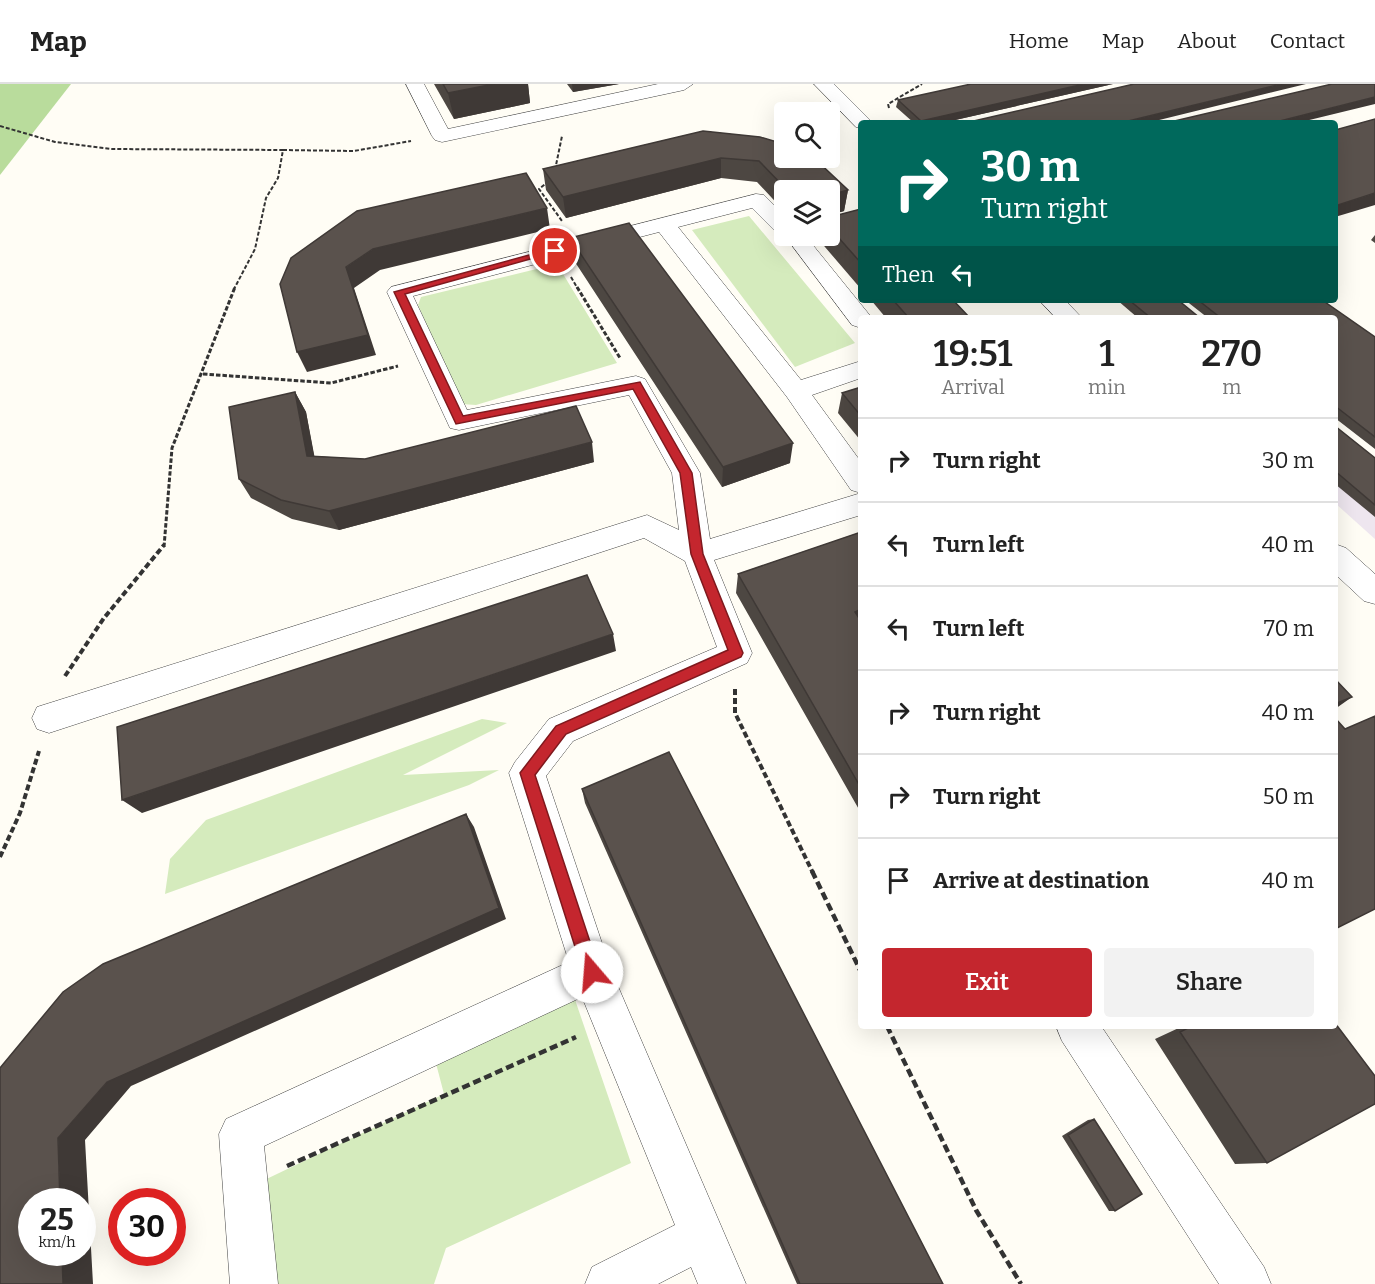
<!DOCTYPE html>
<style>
:root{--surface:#fff;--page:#f2f2f2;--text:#222;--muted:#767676;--line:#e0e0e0;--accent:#c4262e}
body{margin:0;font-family:Bitter,serif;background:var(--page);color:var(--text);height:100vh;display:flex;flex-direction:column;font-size:22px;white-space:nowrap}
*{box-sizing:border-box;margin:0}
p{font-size:20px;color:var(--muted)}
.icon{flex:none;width:33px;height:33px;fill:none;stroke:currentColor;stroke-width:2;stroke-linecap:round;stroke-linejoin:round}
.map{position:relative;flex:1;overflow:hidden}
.side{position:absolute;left:858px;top:231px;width:480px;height:714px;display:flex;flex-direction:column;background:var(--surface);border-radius:6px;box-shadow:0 6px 24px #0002}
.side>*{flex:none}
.top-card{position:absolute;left:858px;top:36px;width:480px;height:183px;border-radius:6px;box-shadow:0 6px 24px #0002;background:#00695c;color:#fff;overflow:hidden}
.tools{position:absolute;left:774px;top:18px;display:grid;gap:12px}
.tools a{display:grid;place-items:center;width:66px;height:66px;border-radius:6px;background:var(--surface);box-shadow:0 6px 24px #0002;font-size:30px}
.speed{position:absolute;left:18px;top:1104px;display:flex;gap:12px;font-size:30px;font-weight:700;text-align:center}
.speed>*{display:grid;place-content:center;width:78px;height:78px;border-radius:50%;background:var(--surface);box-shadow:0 6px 24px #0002;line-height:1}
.speed small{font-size:15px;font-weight:400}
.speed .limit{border:9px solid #d22;background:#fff;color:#111}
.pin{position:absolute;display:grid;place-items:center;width:51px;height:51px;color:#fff;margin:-26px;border:3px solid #fff;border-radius:50%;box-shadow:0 2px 6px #0007}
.me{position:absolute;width:66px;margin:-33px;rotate:342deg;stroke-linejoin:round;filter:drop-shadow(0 0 4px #0008)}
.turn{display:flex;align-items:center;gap:21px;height:126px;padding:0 24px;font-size:27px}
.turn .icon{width:78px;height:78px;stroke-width:2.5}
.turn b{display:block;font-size:42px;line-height:51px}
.then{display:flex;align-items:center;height:57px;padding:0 24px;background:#0003;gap:12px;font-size:22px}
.eta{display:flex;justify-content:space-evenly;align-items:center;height:102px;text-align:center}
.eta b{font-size:36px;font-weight:600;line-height:42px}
.action{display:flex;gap:12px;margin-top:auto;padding:12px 24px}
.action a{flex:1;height:69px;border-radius:6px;background:var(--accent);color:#fff;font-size:24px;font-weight:600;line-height:69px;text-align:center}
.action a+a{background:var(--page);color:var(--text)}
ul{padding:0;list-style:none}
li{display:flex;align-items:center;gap:18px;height:84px;padding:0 24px;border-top:2px solid var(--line)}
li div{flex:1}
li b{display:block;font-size:22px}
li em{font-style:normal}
header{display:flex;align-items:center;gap:36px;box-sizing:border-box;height:84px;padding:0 30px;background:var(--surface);border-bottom:2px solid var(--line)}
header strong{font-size:28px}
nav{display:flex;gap:33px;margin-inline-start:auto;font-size:21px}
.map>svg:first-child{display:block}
</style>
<header>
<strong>Map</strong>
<nav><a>Home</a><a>Map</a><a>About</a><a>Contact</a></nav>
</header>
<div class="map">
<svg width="1375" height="1200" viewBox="0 0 1375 1200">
<rect width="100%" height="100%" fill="#fffdf5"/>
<path fill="#eee6ef" d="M1335,349L1375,382V455L1335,419Z"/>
<path fill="#d5ebbd" d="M749,132L855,259L795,283L692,146Z
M557,180L617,279L476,321L461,320L418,221L421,213Z
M482,635L507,639L403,691L499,686L469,701L165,810L170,775L206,736Z
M571,904L631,1079L446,1164L434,1200H263L254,1101L444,1010L433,968Z"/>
<path fill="#b9dc9c" d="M0,0H71L0,91Z"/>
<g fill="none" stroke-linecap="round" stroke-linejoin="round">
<g stroke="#444" stroke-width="1">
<path id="minor" d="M406,0H424L448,45L658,0H693L684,6L442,58L435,56L432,52Z
M814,0H834L873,39H861V44L856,43Z
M756,110L764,111L784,131V149L776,148L752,124L678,143L801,296L861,277V294L812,311L861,378V409L851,406L787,313L659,148L413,212L467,326L636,292L645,295L700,389L710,455L861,409V431L714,476L752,569L747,579L573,657L546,692L611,886L746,1200H698L691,1183L658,1200H585L592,1183L675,1141L582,913L264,1062L278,1200H230L219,1050L226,1035L569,878L509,689L515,678L549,635L717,563L685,477L644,454L49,649L37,645L32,634L37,623L647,431L679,446L672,389L629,311L459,346L450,344L387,208L391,203Z
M785,152H810L808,155L872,234H861V244L852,241Z
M1039,216H1065L1082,234H1056Z
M1335,460L1346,464L1375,490V520L1364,517L1335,490Z
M1056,942H1101L1264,1183L1271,1200H1219L1062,957Z"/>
</g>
<path stroke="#333" stroke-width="2" stroke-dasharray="4 2" stroke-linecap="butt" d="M889,24L888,20L922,0
M0,42L55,58L111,65L283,66L278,94L266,114L255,165L234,205
M283,66L354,67L411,57
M555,86L562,52
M549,97L539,105L562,137
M571,193L578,205"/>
<path stroke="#333" stroke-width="3" stroke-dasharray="4.5 2" stroke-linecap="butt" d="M577,203L620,274
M203,290L331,299L398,282
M164,463L172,364L235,203"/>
<path stroke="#333" stroke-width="4" stroke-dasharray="6 3" stroke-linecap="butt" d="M65,592L104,534L164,461
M735,605V629L813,789
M0,773L20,729L39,667"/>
<path stroke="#333" stroke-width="4.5" stroke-dasharray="8 4" stroke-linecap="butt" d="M812,787L861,888
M887,942L976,1126L1021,1200
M287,1082L576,953"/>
<use href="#minor" fill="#fff" fill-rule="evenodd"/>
</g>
<path fill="#4d4742" d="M434,0H528L530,19L454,35Z
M567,0H619L573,8Z
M1113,0L942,39H914L896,23L898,16Z
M703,47L760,53L784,60V74H814L848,106L844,127L830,131V106H784V127L757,98L721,94L566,134L546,106L543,85Z
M861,125V205L819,156V152H830V133Z
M1375,151V159L1371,156Z
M570,154L790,379L722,403L573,175Z
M871,216H953L970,234H886Z
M1117,216H1178L1200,234H1138Z
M1185,216H1322L1375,253V365L1335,334V234H1208Z
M861,303V357L838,329L842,309Z
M295,308L306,328L314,372L365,375L594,378L339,446L292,435L251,414L239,395Z
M1335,342L1375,374V433L1335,400Z
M861,448V729L736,509L738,490Z
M582,705L943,1200H797L585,719Z
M1183,942H1335L1267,1079L1235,1080L1155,955Z
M1094,1035L1115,1127H1109L1062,1052L1088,1036Z"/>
<path fill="#3f3936" d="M494,0H528L530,19L454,35L448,9Z
M572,0H619L573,8Z
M1084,0H1113L942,39H921V37Z
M1281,0H1306L1147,39H1120Z
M1375,13V20L1297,39H1272Z
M721,74V94L566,134L563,113Z
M848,106L844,127L830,131V111Z
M1375,109V121L1335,133V122Z
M547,124L550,145L380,186L354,204L376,271L307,288L297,268L346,183L373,165Z
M295,308L306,328L318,391L307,372Z
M592,358L594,378L339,446L329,427Z
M793,359L790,379L722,403L723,383Z
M861,525V541L855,528Z
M613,550L616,567L142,729L122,716Z
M1352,613L1335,625V620Z
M466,730L474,743L506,835L131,1002L85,1056L93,1200H63L62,1168H82V1118H60L58,1054L107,998Z"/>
<path fill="#5a524d" stroke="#3f3936" stroke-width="1.5" d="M443,0H494L448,9Z
M971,0H1084L921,37L898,16Z
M1134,0H1281L1120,39H965Z
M1332,0H1375V13L1272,39H1166Z
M1375,35V109L1335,122V46Z
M703,47L760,53L784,60V74H814L848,106L830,111V106H787L759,77L721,74L563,113L543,85Z
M526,89L547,124L373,165L346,183L368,251L297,268L280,200L291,174L357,127Z
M861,125V179L830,144V133Z
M629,139L793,359L723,383L570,154Z
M893,216H953L970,234H909Z
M1129,216H1178L1200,234H1151Z
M1198,216H1322L1375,253V353L1335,322V234H1221Z
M861,303V332L842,309Z
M295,308L307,372L365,375L576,322L592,358L329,427L281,416L239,395L229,323Z
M1335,342L1375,374V421L1335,387Z
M861,448V525L855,528L861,537V704L738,490Z
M587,491L613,550L122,716L117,643Z
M1335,595L1352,613L1335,620Z
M1375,632V825L1335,845V634L1345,645Z
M669,668L943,1200H800L582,705Z
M466,730L499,824L107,998L58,1054L60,1118H32V1168H62L63,1200H0V984L63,908L103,880Z
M1335,939L1375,992V1020L1267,1079L1180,948L1192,942H1335Z
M1094,1035L1142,1110L1115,1127L1068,1051Z"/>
<path fill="#c4262e" stroke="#7f191e" stroke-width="1.5" d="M551,165L559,167L405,210L463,332L640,298L692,389L703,470L743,569L741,573L566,650L535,691L600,888L598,894L592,896L586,894L583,888L520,689L556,642L728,566L691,470L680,389L633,305L456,340L394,208Z"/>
</svg>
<div class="tools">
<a><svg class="icon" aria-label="search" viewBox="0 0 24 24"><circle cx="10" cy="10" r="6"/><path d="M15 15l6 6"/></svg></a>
<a><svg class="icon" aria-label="layers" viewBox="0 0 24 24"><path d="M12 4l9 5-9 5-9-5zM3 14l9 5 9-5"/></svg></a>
</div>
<div class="speed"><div>25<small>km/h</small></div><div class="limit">30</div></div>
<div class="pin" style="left:555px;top:167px;background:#d93025"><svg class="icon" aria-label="arrive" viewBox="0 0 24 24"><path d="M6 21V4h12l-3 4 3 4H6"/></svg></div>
<svg class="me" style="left:592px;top:888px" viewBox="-20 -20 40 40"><circle r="19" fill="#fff"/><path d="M0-13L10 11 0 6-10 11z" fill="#c4262e"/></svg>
<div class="top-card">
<div class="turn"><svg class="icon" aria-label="right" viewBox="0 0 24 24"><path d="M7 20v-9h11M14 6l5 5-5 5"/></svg><div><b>30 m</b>Turn right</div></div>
<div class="then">Then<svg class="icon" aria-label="left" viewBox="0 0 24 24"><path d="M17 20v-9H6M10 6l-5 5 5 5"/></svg></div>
</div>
<section class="side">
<div class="eta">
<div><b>19:51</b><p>Arrival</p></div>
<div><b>1</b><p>min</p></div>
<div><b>270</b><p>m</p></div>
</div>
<ul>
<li><svg class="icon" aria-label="right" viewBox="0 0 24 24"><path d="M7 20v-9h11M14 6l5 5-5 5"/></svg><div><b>Turn right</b></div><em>30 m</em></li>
<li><svg class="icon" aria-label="left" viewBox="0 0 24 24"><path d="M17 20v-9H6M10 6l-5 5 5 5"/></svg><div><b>Turn left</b></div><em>40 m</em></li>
<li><svg class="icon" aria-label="left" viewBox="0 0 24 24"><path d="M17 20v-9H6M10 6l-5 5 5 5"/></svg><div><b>Turn left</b></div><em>70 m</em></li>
<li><svg class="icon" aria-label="right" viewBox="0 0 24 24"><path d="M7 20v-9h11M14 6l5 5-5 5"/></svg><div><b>Turn right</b></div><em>40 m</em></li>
<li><svg class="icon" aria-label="right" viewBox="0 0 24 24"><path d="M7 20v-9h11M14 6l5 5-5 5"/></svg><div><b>Turn right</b></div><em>50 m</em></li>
<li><svg class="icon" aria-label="arrive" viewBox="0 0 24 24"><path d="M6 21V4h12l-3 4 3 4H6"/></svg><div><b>Arrive at destination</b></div><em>40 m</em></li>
</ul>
<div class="action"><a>Exit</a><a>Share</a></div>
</section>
</div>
